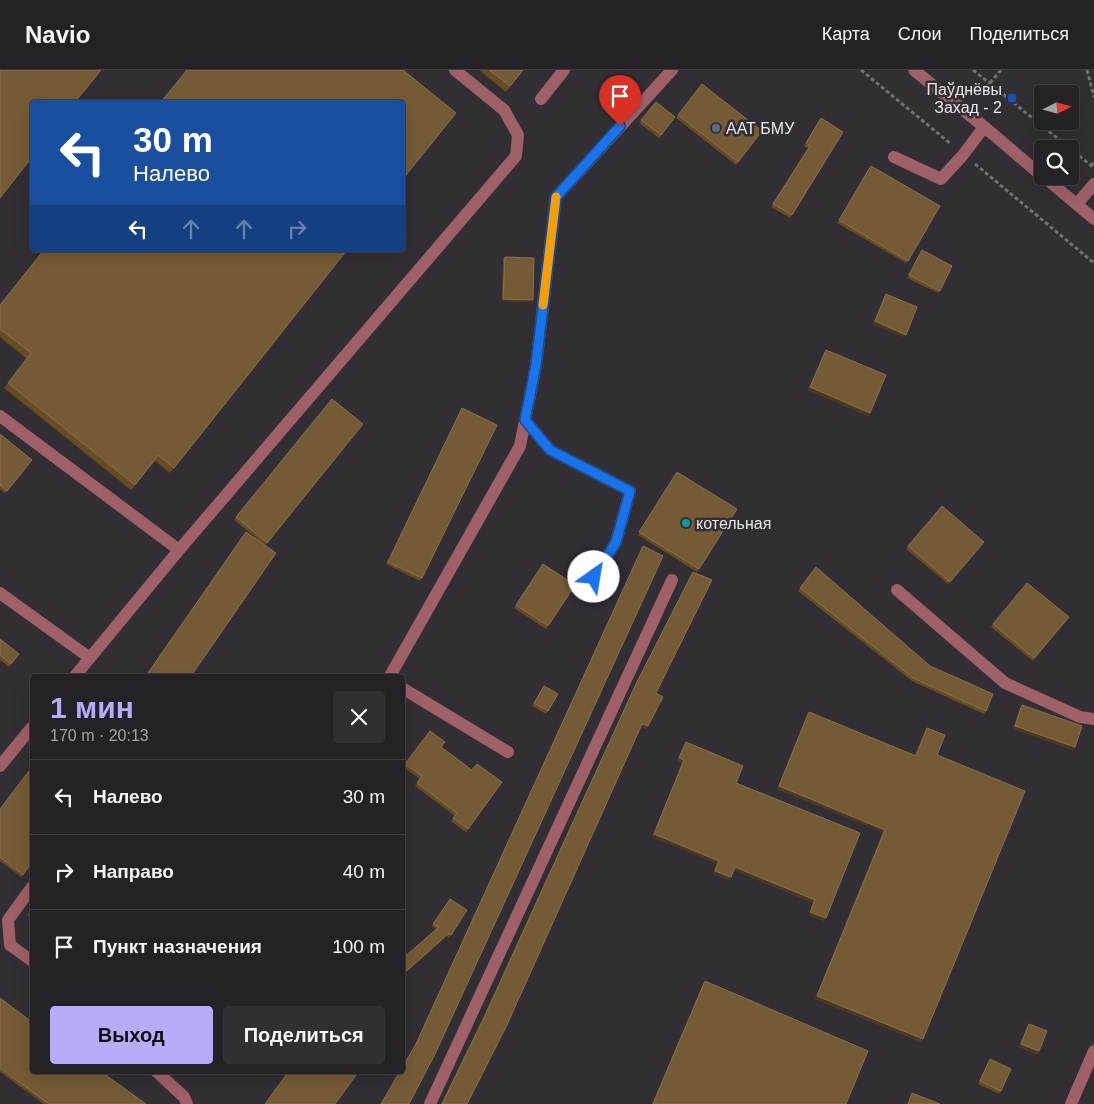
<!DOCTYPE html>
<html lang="ru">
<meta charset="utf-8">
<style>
:root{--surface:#252227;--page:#312f33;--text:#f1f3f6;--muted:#a3a4a7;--line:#423f44;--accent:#b8abf7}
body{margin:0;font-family:Arial,sans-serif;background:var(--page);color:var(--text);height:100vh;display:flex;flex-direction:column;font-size:19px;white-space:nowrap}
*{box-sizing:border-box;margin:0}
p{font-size:16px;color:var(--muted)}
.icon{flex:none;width:28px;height:28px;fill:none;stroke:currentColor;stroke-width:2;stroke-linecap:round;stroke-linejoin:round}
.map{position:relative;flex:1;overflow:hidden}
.details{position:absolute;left:30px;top:604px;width:375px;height:400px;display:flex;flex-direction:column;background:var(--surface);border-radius:5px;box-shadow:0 5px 20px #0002,0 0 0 1px var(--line)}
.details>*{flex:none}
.top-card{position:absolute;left:30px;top:30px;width:375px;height:152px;border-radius:5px;box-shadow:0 5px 20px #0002,0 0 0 1px var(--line);background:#1a4fa0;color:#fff;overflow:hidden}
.needle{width:32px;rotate:84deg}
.tools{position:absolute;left:1034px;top:15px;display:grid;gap:10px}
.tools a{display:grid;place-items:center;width:45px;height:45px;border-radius:5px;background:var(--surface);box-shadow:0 5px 20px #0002,0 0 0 1px var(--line);font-size:25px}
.pin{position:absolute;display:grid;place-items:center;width:42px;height:42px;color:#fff;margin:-51px -21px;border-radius:50% 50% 50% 0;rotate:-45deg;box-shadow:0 0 5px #0007}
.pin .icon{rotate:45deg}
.me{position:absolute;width:55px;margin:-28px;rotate:32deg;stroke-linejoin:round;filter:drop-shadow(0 0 4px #0008)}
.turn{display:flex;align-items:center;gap:18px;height:105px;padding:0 20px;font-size:22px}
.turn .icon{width:65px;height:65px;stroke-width:2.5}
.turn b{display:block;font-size:35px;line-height:42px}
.lanes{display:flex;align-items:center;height:48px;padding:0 20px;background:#0003;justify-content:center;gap:25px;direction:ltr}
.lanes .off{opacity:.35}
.round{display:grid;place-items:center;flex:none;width:52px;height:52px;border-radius:5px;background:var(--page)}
.overview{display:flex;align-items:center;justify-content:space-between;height:85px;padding:0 20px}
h1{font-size:30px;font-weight:700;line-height:38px;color:var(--accent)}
.cta{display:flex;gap:10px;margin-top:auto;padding:10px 20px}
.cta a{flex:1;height:58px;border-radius:5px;background:var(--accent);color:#111;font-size:20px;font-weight:700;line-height:58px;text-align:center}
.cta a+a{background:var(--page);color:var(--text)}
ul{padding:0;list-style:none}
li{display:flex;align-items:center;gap:15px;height:75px;padding:0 20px;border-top:1px solid var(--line)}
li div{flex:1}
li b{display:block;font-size:19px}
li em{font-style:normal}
header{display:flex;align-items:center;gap:30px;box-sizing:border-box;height:70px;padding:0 25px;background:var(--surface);border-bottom:1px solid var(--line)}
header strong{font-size:24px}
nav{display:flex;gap:28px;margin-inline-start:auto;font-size:18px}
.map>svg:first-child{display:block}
</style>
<header>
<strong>Navio</strong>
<nav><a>Карта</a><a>Слои</a><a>Поделиться</a></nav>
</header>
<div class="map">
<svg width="1094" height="1034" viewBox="0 0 1094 1034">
<rect width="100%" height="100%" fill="#312e34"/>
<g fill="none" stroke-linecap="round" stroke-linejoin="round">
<path stroke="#737176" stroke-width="3" stroke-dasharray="4 2.5" stroke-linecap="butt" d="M861,0L951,74
M973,0L1093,97
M1087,0L1094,27
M990,13L1001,0
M975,94L1094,193
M1091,96L1094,92"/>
<path stroke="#9f6068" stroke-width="12" d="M914,0L994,65L1042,106
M541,29L564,0
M894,87L941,109L963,85L984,57
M1043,106L1094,149
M1077,134L1094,114
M0,346L179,480
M525,350L550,380L630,421L616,472L594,507
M897,520L1005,613L1080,647L1094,649
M0,523L90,588
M75,606L179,480L516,86L518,65L504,40L455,0
M390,606L520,376L536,295L556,127L672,0
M402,618L508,682
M0,696L32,657
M32,817L8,850L10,875L32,891
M156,1001L184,1027L187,1034
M430,1034L672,510
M1071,1034L1094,981"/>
</g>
<path fill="#684b1f" d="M479,0H523L506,22Z
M702,14L762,61L736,95L676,48Z
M656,32L675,47L659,68L639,53Z
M821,48L843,62L790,148L771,137L808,78L804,76Z
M869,98L908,191L906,193L837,153Z
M347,180L170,403L155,391L131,420L4,318L27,289L0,267V235Z
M922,180L940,221L938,223L907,208Z
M505,187L533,230L531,232L502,231L503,189Z
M886,224L906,265L904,267L873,254L884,227Z
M826,280L870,343L868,346L808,320L824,283Z
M332,329L363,354L265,475L191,606H148L146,605L246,462L265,475L234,450Z
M462,338L422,508L420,511L386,494Z
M0,364L32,390L5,423L0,419Z
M677,402L737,439L697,502L638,465Z
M984,472L948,514L906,479L908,476Z
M643,476L409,1034L414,977Z
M543,494L575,515L546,559L514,538Z
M816,497L930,596L986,641L984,644L912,611L798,521Z
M693,502L656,623L648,656L646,659L641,657L467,1034H441L482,950L635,615Z
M1069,547L1033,591L991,557L993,554Z
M0,569L19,584L9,597L0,590Z
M542,619L548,641L546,644L532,636Z
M1022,635L1075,677L1073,680L1013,659L1020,638Z
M809,642L915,685L925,661L927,658L937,685L921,972L815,929L883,762L777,719L807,645Z
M430,661L441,677L472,700L502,712L466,762L451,751L455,746L415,716L420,709L403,697Z
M686,672L736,713L860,763L824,851L809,845L813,833L734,800L729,810L713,803L717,793L652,767L682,693L677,691L684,675Z
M0,739L32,792L21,807L0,791Z
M450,829L467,840L449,868L447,866L402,906V889L436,859L432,856Z
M32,837V849L27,845Z
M705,911L846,1034H652L703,914Z
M0,928L146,1034H44L0,1002Z
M1029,954L1039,981L1037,984L1019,977L1027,957Z
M990,989L1001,1021L999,1024L978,1014Z"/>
<path fill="#4c381e" d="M503,229L533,230L531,232L502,231Z
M875,251L906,265L904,267L873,254Z
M810,317L870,343L868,346L808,320Z
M642,654L648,656L646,659L640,657Z
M1015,656L1075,677L1073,680L1013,659Z
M679,688L684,690L682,693L677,691Z
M779,716L885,760L883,762L777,719Z
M654,764L719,791L717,793L652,767Z
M735,797L815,830L813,833L733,800Z
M715,801L731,807L729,810L713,803Z
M810,842L826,848L824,851L809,845Z
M449,863L447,866L402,906V905Z
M817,926L923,969L921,972L815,929Z
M1021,974L1039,981L1037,984L1019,977Z"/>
<path fill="#755b35" stroke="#877151" d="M0,0H101L75,32H32V87L0,128Z
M187,0H403L456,43L402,110V32H161Z
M489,0H523L510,16Z
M702,14L762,61L738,92L678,45Z
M656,32L675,47L661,65L641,50Z
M821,48L843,62L792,145L773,134L810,76L806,73Z
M871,96L940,136L908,191L839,150Z
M44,180H347L174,398L158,385L135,415L8,313L31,283L0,259V235Z
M922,180L952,196L940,221L909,205Z
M505,187L534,188L533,230L503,229Z
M886,224L917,237L906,265L875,251Z
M826,280L886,305L870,343L810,317Z
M332,329L363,354L267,473L236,447Z
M462,338L497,355L422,508L388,492Z
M0,364L32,390L7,421L0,415Z
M677,402L737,439L699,499L639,462Z
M942,436L984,472L950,512L908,476Z
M246,462L276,483L191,606H154L148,603Z
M643,476L663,486L435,984L409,1034H381L400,1001H402V998L416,974Z
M543,494L575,515L548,556L516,535Z
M816,497L930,596L993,624L986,641L913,608L800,518Z
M693,502L712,510L656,623L663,627L648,656L642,654L506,957L467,1034H442L484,948L637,612Z
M1027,513L1069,547L1034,588L993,554Z
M0,569L19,584L11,594L0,585Z
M544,616L558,624L548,641L534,633Z
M1022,635L1082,656L1075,677L1015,656Z
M809,642L916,686L927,658L945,665L937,685L1025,721L923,969L817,926L885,760L779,716Z
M430,661L445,672L441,677L472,700L477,694L502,712L468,759L453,748L457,743L417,713L422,706L405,694Z
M686,672L743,696L736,713L860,763L826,848L810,842L815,830L735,797L731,807L715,801L719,791L654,764L684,690L679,688Z
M32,697V792L23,805L0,787V739Z
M450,829L467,840L451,865L449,863L402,905V889L439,857L433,854Z
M32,837V845L29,842Z
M705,911L868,981L846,1034H653Z
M0,928L32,952V1001H100L146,1034H49L0,998Z
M1029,954L1047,961L1039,981L1021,974Z
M990,989L1011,999L1001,1021L980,1011Z
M289,1001H359L335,1034H265Z
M912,1023L940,1034H908Z"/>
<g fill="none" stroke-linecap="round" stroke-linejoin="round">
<g stroke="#114b97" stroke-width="12">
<path id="route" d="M594,507L616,472L630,421L550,380L525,350L536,295L556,127L620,56"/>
</g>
<use href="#route" stroke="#1a73e8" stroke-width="9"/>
<path stroke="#f59e0b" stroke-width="9" d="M543,235L556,127"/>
</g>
<rect fill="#1a4fb4" stroke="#312e34" stroke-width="2" x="1007" y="23" width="10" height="10" rx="2.5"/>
<circle fill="#5c6f8a" stroke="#312e34" stroke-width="2" cx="716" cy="58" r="5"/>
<circle fill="#0f9aa8" stroke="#312e34" stroke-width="2" cx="686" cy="453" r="5"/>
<g text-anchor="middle" stroke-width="5" stroke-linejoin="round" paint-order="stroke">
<g font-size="16" fill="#e8e6ea" stroke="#312e34" text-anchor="start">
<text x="1002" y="25" text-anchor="end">Паўднёвы<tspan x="1002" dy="18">Захад - 2</tspan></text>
<text x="726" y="64">ААТ БМУ</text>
<text x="696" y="459">котельная</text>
</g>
</g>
</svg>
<div class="tools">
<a><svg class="needle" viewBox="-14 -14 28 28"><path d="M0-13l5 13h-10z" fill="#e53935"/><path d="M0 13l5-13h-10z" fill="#a3a4a7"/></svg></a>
<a><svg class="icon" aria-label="search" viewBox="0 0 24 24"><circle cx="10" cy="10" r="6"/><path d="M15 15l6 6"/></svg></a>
</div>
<div class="pin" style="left:620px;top:56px;background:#d93025"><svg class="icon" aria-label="arrive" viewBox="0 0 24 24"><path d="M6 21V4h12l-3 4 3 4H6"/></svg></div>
<svg class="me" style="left:594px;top:507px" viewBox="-20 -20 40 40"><circle r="19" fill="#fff"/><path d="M0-13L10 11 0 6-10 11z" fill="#1a73e8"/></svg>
<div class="top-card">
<div class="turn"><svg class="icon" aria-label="left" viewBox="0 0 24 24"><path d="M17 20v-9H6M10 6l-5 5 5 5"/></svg><div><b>30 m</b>Налево</div></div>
<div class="lanes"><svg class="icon" aria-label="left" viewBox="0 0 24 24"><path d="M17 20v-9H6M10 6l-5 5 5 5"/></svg><svg class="icon off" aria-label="ahead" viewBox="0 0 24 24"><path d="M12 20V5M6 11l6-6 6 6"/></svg><svg class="icon off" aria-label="ahead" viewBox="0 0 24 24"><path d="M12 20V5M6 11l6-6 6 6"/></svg><svg class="icon off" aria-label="right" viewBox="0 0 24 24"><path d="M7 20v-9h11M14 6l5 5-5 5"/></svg></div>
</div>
<section class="details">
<div class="overview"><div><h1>1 мин</h1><p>170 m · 20:13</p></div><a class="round"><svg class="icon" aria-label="close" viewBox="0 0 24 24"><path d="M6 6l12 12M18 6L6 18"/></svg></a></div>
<ul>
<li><svg class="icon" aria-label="left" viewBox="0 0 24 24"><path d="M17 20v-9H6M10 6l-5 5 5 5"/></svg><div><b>Налево</b></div><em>30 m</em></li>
<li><svg class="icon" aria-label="right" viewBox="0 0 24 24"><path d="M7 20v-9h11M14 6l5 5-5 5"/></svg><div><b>Направо</b></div><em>40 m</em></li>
<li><svg class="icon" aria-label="arrive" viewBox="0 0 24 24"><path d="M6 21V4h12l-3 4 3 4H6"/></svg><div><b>Пункт назначения</b></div><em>100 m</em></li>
</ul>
<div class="cta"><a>Выход</a><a>Поделиться</a></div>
</section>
</div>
